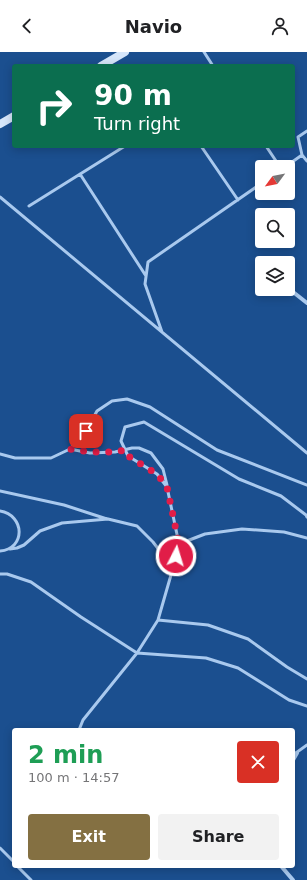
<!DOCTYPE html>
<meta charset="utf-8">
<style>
:root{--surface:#fff;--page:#f2f2f2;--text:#202124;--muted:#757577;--accent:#847042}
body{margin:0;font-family:"DejaVu Sans",sans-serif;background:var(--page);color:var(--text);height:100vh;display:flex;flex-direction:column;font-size:15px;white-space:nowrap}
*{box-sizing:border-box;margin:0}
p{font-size:13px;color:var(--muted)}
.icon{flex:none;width:22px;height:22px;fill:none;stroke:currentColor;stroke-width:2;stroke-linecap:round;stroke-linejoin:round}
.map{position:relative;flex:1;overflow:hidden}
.sheet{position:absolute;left:12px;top:676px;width:283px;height:140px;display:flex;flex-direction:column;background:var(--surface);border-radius:4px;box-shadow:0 2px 10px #0003}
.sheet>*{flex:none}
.hud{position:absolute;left:12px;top:12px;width:283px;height:84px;border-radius:4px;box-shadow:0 2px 10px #0003;background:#0b6e4f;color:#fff;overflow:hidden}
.needle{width:26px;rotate:238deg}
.tools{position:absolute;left:255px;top:108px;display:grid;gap:8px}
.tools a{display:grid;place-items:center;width:40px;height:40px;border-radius:4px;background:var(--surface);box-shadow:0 2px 10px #0003;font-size:20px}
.pin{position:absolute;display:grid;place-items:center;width:34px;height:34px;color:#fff;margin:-17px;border-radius:8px;box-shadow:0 2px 6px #0006}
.me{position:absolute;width:44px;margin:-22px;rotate:5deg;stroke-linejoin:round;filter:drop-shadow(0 0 3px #0008)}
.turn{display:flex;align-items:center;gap:14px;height:84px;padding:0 16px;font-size:18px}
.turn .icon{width:52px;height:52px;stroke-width:2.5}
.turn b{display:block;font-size:28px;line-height:34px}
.round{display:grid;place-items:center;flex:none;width:42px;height:42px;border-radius:4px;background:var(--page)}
.headline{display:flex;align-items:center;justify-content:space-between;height:68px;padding:0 16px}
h1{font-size:24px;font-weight:600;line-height:30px;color:#1e9e55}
.primary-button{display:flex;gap:8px;margin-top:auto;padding:8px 16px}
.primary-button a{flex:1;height:46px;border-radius:4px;background:var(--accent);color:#fff;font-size:16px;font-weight:600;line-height:46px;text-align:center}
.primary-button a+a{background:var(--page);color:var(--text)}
header{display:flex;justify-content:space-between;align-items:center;height:52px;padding:0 16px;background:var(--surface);font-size:18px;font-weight:600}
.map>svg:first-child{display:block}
</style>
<header><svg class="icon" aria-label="back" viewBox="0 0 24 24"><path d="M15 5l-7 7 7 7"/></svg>Navio<svg class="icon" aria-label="person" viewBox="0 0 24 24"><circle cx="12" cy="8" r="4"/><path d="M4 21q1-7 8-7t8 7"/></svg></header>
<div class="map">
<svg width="307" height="828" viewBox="0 0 307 828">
<rect width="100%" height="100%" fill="#1b4f8f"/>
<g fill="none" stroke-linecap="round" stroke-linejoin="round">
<path stroke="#a9c9ee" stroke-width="3" d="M204,0L213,14
M307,79L298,85L302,103L307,109
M201,94L238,148
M266,94L280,115
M285,115L302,103
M80,122L146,224
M0,145L307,401
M29,154L125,94
M162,280L145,232L148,210L262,131
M70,397L90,401L115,400L132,396H139L151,401L163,417L167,433
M0,402L15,406H51L70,397L86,379L97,359L112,349L127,347L150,355L217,398L307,433
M0,439L64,453L107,467
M0,459C25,463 26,497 0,499
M179,492L167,435L157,422L128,404L121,389L125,375L144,370L239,427L281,444L306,463L307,465
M10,497L17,496L24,493L40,479L62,471L108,467L137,474L153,490L173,516L158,568
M173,516L179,492L205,482L242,477L284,480L307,486
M0,522H7L31,530L81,565L137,601L206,606L238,616L289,648L307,654
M79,678L83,668L137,601L158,568L208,573L248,587L287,615L307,627
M293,703L307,693
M0,796L14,810
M17,814L31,828"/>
<path stroke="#a9c9ee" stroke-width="4" d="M288,236L307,251
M293,708L297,701
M281,814L293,828"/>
<path stroke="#d6e6fa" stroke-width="8" d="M101,14L125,0
M0,72L14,64"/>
</g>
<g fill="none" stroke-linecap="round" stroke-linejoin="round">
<path stroke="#e11d48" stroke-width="7" stroke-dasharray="0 12.6" d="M86,379L70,397C88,400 107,402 125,398L128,404L157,422L167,435L179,492L176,504"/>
</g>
</svg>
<div class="tools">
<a><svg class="needle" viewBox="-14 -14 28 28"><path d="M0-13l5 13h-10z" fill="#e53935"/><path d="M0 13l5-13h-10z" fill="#757577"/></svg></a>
<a><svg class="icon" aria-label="search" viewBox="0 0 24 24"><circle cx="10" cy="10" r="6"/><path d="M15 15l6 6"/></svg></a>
<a><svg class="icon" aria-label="layers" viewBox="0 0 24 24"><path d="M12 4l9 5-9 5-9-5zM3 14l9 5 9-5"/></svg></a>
</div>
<div class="pin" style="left:86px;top:379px;background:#d93025"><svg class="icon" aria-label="arrive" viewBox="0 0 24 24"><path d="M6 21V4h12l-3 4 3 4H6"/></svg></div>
<svg class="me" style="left:176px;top:504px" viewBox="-20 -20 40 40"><circle r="17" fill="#e11d48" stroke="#fff" stroke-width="3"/><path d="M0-11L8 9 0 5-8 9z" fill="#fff"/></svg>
<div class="hud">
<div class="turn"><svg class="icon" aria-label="right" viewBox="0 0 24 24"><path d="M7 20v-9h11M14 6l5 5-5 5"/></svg><div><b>90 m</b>Turn right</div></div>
</div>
<section class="sheet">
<div class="headline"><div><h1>2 min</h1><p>100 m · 14:57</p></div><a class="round" style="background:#d93025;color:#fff"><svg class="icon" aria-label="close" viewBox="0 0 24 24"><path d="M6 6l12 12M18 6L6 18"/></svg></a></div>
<div class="primary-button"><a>Exit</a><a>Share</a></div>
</section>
</div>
